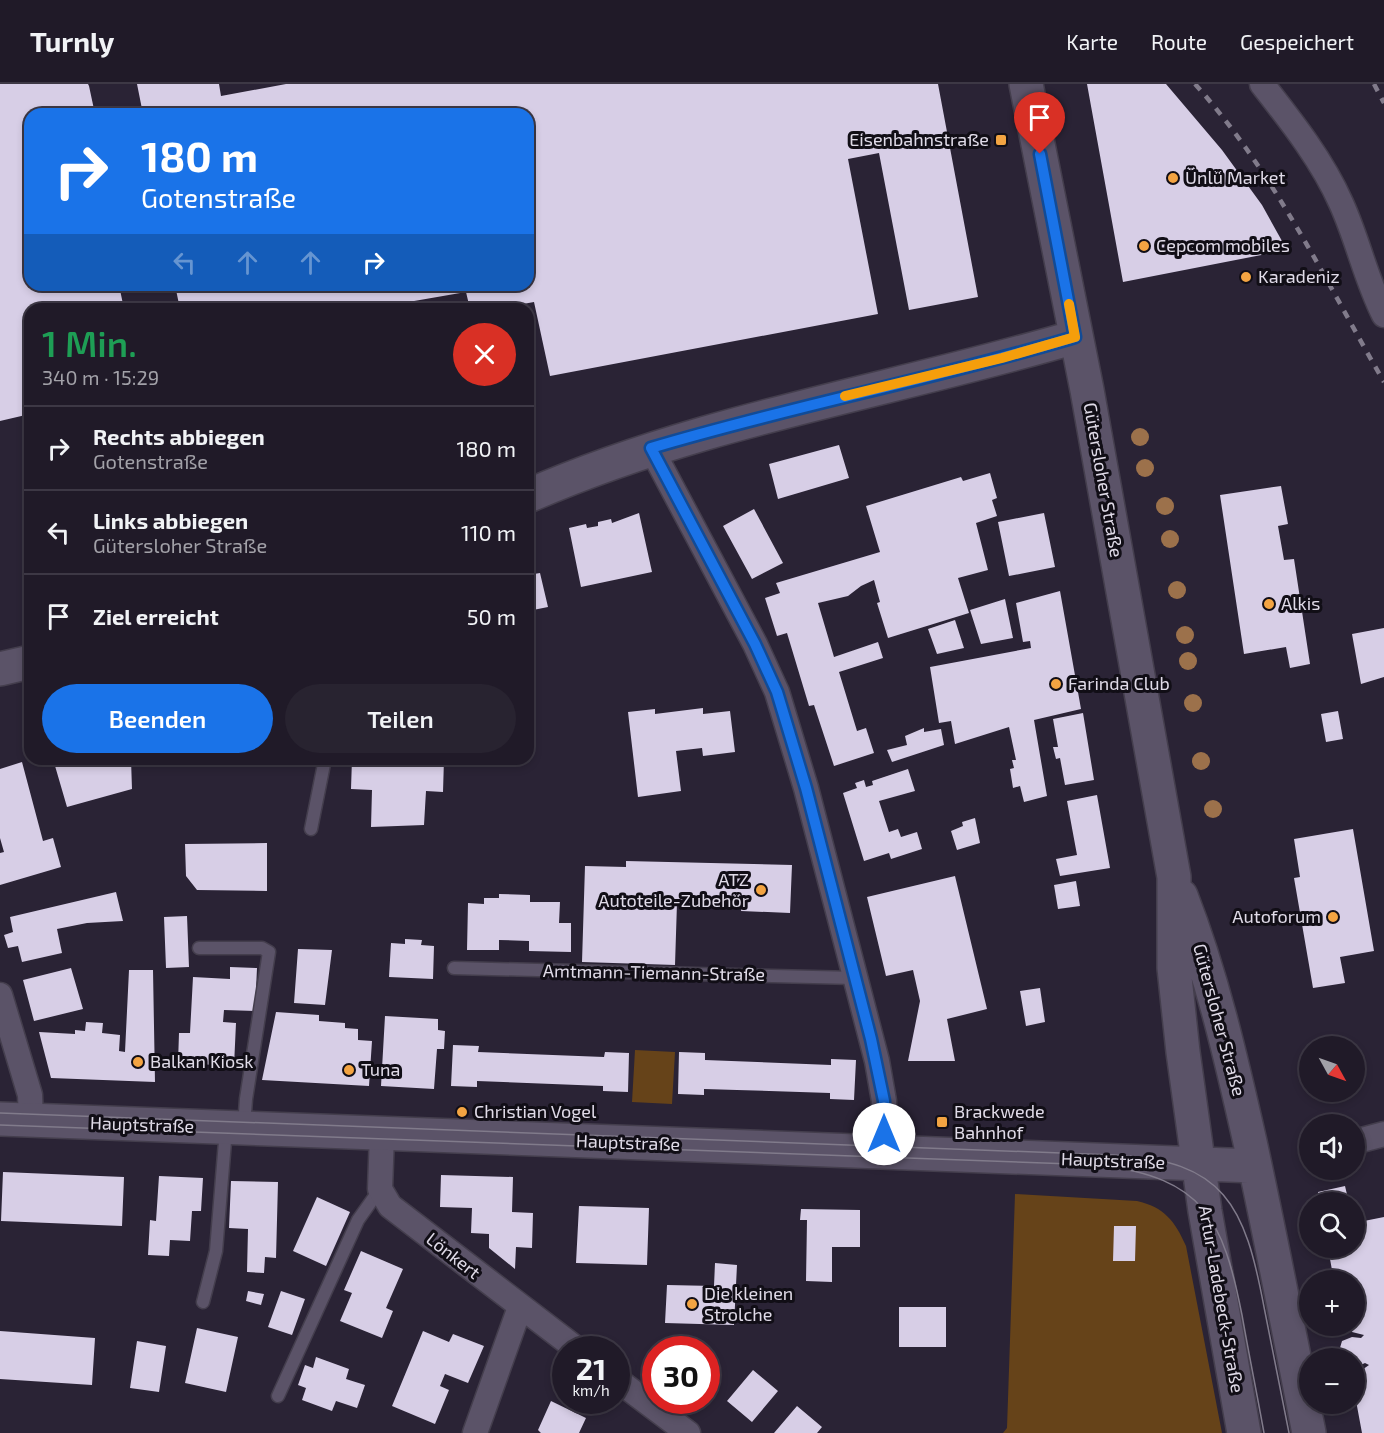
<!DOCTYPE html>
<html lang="de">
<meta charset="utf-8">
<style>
:root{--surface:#201a28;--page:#282330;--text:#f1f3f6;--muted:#a2a1a8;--line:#3d3845;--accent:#1a73e8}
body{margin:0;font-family:"Exo 2",sans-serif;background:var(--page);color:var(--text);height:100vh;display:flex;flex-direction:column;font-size:22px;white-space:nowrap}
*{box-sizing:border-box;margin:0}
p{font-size:20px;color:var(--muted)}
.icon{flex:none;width:33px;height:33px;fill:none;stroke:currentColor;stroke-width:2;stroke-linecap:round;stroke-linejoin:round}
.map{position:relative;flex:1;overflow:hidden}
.details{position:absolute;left:24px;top:219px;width:510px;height:462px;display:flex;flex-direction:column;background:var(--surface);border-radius:18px;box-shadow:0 3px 9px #0003,0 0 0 2px var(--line)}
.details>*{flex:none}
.guide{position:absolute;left:24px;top:24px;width:510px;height:183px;border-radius:18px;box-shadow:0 3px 9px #0003,0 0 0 2px var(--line);background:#1a73e8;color:#fff;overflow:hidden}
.needle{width:39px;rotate:130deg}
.buttons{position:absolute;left:1299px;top:952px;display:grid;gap:12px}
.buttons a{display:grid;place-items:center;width:66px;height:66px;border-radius:50%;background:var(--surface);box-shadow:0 3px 9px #0003,0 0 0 2px var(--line);font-size:30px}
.speed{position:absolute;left:552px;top:1252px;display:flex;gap:12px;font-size:30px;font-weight:700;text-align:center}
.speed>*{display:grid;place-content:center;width:78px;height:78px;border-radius:50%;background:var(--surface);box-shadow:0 3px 9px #0003,0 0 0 2px var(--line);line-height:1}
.speed small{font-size:15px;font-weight:400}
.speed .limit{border:9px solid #d22;background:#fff;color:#111}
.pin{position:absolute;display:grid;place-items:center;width:51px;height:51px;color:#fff;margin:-62px -26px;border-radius:50% 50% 50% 0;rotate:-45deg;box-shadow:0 0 6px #0007}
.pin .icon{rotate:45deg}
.me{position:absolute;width:66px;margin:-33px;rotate:0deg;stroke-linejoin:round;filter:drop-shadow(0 0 4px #0008)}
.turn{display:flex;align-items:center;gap:21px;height:126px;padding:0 18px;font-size:27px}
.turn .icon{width:78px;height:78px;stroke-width:2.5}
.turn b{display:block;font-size:42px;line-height:51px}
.lanes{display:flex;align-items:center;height:57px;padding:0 18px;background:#0003;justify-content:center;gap:30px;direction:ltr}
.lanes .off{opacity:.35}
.round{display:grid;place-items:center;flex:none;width:63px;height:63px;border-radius:32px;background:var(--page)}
.summary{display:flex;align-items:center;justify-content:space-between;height:102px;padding:0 18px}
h1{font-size:36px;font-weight:600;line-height:45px;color:#1e9e55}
.cta{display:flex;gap:12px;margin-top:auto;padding:12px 18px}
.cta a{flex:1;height:69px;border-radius:36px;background:var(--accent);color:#fff;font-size:24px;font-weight:600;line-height:69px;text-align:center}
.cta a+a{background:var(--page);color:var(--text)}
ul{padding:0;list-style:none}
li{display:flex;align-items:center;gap:18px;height:84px;padding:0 18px;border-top:2px solid var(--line)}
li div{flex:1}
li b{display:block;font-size:22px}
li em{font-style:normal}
header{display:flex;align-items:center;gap:36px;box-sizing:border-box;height:84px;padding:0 30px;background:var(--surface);border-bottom:2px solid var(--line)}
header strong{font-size:28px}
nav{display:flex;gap:33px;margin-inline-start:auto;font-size:21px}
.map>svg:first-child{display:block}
</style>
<header>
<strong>Turnly</strong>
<nav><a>Karte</a><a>Route</a><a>Gespeichert</a></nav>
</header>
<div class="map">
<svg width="1384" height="1349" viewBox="0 0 1384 1349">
<rect width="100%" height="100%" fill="#2a2335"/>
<path fill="#664319" d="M635,966L675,968L672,1020L632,1018Z
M1015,1110L1137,1117C1164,1123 1175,1137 1186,1162L1222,1349H1003L1007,1344Z"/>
<path fill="#d7cee6" d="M0,0H88L89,2L95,30H30V201H119L124,225H30V330L0,337Z
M137,0H219L221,12L286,0H938L978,213L909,226L879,69L848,75L878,230L550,292L534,218L496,225H470L466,208L368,225H180L175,201H528V30H143Z
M1087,0H1166L1222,66L1262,121L1287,166L1123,198Z
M839,361L849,394L778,415L769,380Z
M990,389L997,414L992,416L997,432L976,439L988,486L958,494L969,529L888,554L877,519L880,518L874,496L861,502L848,512L818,519L834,573L878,558L883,574L839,588L857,647L866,644L874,669L834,682L814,621L809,622L787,549L777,552L765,514L780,509L776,499L880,468L866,422L961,393L963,397Z
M1281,402L1288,440L1278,442L1284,476L1294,475L1310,580L1290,584L1286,563L1244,570L1220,411Z
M754,425L783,479L752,495L723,442Z
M639,429L652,488L581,503L569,444L586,440L587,444L598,442V438L611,435L612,439Z
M1044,429L1055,483L1009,492L998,438Z
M540,489L548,523L528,527V491Z
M1060,507L1081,625L1034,636L1047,712L1024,718L1020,702L1013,704L1010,685L1014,684L1012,676H1016L1009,643L955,660L951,637L939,639L930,583L1031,564L1030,557L1023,558L1016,519Z
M1005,515L1013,554L981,560L970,526Z
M955,536L964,564L937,570L928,545Z
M1384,544V593L1361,600L1352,550Z
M703,624V630L730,627L735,668L703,672L702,664L676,667L681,707L638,713L628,628L655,625V630Z
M1338,627L1343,655L1326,658L1321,630Z
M1083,629L1094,696L1065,701L1060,674L1056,675L1053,663H1058L1053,635Z
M924,644V648L941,645L944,661L892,678L887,666L907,661L905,652Z
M53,675H131L132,705L67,723Z
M352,675H444L443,708L426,707L424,741L371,743L372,706L351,705Z
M22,678L43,757L53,754L61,783L0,801V769L4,768L0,754V685Z
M908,685L915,707L879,717L889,748L898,745L901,753L917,748L922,765L891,775L889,769L864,777L843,709L857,704L855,699L864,696L866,703L873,701L872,697Z
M1097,711L1110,784L1060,792L1056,775L1077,771L1067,717Z
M975,734L980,759L957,766L951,747L963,742L962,738Z
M1353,745L1374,867L1340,873L1345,899L1313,904L1294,794L1300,793L1294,755Z
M267,759V807L197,806L186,792L185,760Z
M626,777L792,781L790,829L741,827L742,820L677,819L675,881L582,878L585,782L626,783Z
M955,792L987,925L947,935L955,977H908L920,917L913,886L886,892L867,813Z
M1076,797L1080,822L1058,825L1054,801Z
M116,808L123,837L87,839L57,845L62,869L22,878L18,862L8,864L4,851L13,848L10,833Z
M499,810L530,811V818H560L559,839H571V868L529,867V857L499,856V866H467L468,819L484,820V814H499Z
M187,832L189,883L166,884L164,833Z
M405,855L422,856L421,861L434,862L433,895L389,893L391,859L405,860Z
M298,865L332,866L325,921L294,919Z
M230,883L257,884L255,927L224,926L223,938L236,939L234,982L178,979L179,949H190L193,893L230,895Z
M71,884L83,925L34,937L23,896Z
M129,886H153L155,998L51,994L39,948L75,950V946L85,947L86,938L103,939L102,949L120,951L119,967L125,968Z
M1040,904L1045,938L1026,942L1020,907Z
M276,928L319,931V937L345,939V944L358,945V956L372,957L369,1002L262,996Z
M385,932L438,935V946L445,947L444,965H437L434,1005L381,1002Z
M453,961L479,962L478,968L604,973L605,968L629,969L628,1008L603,1007V1002L477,997V1003L451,1002Z
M679,968L705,969V976L831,981V975L856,976L854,1016L830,1015V1009L737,1006L704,1005V1011L678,1010Z
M3,1088L124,1093L122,1142L1,1137Z
M441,1091L513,1093L512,1128L533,1129L532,1164L516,1163L515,1185L489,1164V1150L471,1149L472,1124L440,1123Z
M159,1092L203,1094L201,1127H192L190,1157L170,1156L169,1172L148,1171L150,1136L156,1137Z
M231,1097L278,1098L276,1174L265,1173L264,1189L247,1188L248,1145L229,1144Z
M1345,1102L1349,1119H1320L1318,1108Z
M317,1113L350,1128L326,1182L293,1167Z
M579,1122L649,1124L647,1181L576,1179Z
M801,1125L860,1126V1163H832V1198L806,1197L807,1136H800Z
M1384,1133V1349H1362L1354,1306L1360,1305L1359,1288L1369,1281L1365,1279L1354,1284V1275L1337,1274L1342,1257L1352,1253L1361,1254L1364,1251L1352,1248L1350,1242H1354V1197H1334L1328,1164H1354V1139Z
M1114,1142H1136L1135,1177H1113Z
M361,1167L403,1185L386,1224L393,1227L382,1254L340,1237L352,1209L344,1206Z
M715,1179L737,1181L734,1241L665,1239L667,1201L714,1202Z
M248,1207L264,1210L261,1221L246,1217Z
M281,1207L305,1215L292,1251L268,1243Z
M899,1223H946V1263H899Z
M197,1244L238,1253L226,1308L185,1299Z
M0,1247L95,1254L92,1301L0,1295Z
M423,1247L449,1258L453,1250L484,1262L468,1299L445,1290L440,1302L449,1306L435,1340L392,1322Z
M137,1257L166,1262L159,1308L130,1304Z
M316,1273L349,1285L346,1295L365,1301L357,1324L336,1317L332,1327L302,1316L306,1304L298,1301L305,1281L313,1284Z
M753,1286L778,1307L752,1338L727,1317Z
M551,1317L586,1334L579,1349H541L538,1346Z
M797,1322L822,1343L817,1349H774Z"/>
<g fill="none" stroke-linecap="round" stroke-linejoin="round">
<g stroke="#443e4d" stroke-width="15">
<path id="lane" d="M311,745L325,675
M199,864H262L269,868L246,1015L244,1042
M454,884L855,894
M203,1218L216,1167L226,1045
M278,1312L358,1136L380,1105"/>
</g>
<g stroke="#443e4d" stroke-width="27">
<path id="street" d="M1262,0C1291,37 1322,76 1341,119C1358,156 1365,193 1384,231
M651,364L755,560L777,608L806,704L877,977L884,1017V1069
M0,911L30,1011L31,1037
M382,1050L380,1105L390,1122L578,1266
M1354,1058L1384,1050
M616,1295L688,1349
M475,1349L520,1223"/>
</g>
<g stroke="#443e4d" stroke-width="36">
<path id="secondary" d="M1026,0L1087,306L1174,793V884L1183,968L1205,1127L1244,1349
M528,412C704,335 893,307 1075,253
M0,585L30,578
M1181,812C1212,892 1231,974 1250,1058C1271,1155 1290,1252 1309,1349
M0,1035L1255,1082"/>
</g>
<use href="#lane" stroke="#5b5368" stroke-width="12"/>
<use href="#street" stroke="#5b5368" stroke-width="24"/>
<use href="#secondary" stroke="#5b5368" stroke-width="33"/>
<path stroke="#817b8b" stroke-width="1.5" d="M0,1029L1113,1071C1225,1076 1245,1122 1264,1223C1272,1265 1281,1307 1289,1349
M0,1041L1099,1081C1204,1094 1223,1135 1242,1231C1249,1271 1257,1310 1264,1349"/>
<path stroke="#817b8b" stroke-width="4.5" stroke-dasharray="8 8" stroke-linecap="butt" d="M1195,0C1274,88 1325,196 1384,298
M1374,0L1384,19"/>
</g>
<g fill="#9c714b">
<circle cx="1140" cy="353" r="9"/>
<circle cx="1145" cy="384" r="9"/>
<circle cx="1165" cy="422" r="9"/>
<circle cx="1170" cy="455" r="9"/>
<circle cx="1177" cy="506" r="9"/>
<circle cx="1185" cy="551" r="9"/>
<circle cx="1188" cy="577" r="9"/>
<circle cx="1193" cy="619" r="9"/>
<circle cx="1201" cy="677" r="9"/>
<circle cx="1213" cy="725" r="9"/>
</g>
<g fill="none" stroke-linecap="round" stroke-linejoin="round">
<g stroke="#114b97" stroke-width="15">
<path id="route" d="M884,1050V1017L871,955L806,704L777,608L755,560L651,364C791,322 935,295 1075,253L1040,70"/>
</g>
<use href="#route" stroke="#1a73e8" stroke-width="10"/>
<path stroke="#f59e0b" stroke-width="10" d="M845,312L1002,274L1075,253L1069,220"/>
</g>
<g fill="#f3a442" stroke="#110e16" stroke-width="2">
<rect x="995" y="50" width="12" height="12" rx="3"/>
<circle cx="1173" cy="94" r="6"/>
<circle cx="1144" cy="162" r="6"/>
<circle cx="1246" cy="193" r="6"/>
<circle cx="1269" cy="520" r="6"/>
<circle cx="1056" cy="600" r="6"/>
<circle cx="761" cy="806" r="6"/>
<circle cx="1333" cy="833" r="6"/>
<circle cx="138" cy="978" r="6"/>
<circle cx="349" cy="986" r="6"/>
<circle cx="462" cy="1028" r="6"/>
<rect x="936" y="1032" width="12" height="12" rx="3"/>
<circle cx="692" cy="1220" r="6"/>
</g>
<g text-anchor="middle" stroke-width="6" stroke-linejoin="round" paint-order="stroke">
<g font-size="18" fill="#e0dbe8" stroke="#110e16" text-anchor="start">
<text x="989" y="62" text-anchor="end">Eisenbahnstraße</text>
<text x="1185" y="100">Ünlü Market</text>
<text x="1156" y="168">Cepcom mobiles</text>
<text x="1258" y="199">Karadeniz</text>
<text x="1281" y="526">Alkis</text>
<text x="1068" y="606">Farinda Club</text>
<text x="749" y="802" text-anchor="end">ATZ<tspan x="749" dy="21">Autoteile-Zubehör</tspan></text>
<text x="1321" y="839" text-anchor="end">Autoforum</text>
<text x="150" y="984">Balkan Kiosk</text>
<text x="361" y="992">Tuna</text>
<text x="474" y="1034">Christian Vogel</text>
<text x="954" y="1034">Brackwede<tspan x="954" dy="21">Bahnhof</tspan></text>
<text x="704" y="1216">Die kleinen<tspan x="704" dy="21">Strolche</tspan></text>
</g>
<g font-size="18" fill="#e0dbe8" stroke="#110e16">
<text transform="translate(1103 396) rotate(80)" y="6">Gütersloher Straße</text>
<text transform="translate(654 889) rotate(1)" y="6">Amtmann-Tiemann-Straße</text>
<text transform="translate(1219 936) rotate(75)" y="6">Gütersloher Straße</text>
<text transform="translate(142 1041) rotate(2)" y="6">Hauptstraße</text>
<text transform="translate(628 1059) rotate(2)" y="6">Hauptstraße</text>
<text transform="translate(1113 1077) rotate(2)" y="6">Hauptstraße</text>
<text transform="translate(453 1172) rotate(38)" y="6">Lönkert</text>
<text transform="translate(1221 1215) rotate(80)" y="6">Artur-Ladebeck-Straße</text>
</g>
</g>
</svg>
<div class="buttons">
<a><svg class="needle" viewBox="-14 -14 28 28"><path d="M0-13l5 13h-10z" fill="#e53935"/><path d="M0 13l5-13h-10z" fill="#a2a1a8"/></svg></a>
<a><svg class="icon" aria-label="sound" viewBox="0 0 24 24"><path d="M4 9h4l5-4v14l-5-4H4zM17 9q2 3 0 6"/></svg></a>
<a><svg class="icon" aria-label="search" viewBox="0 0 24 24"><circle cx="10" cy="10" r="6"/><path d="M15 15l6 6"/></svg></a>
<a>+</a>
<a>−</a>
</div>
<div class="speed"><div>21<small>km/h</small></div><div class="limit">30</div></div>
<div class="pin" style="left:1040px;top:70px;background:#d93025"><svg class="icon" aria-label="arrive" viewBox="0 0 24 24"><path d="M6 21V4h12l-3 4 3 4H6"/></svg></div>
<svg class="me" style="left:884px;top:1050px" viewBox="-20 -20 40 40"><circle r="19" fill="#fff"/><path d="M0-13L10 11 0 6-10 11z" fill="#1a73e8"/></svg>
<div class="guide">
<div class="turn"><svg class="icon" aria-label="right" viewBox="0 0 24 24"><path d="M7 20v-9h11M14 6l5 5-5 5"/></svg><div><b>180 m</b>Gotenstraße</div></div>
<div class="lanes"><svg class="icon off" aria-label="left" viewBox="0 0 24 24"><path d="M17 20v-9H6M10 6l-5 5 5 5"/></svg><svg class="icon off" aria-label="ahead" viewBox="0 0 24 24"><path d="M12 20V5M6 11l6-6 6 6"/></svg><svg class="icon off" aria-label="ahead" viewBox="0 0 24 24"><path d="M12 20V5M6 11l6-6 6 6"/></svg><svg class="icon" aria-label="right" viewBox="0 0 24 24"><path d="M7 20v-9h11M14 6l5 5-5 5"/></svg></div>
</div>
<section class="details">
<div class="summary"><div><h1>1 Min.</h1><p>340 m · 15:29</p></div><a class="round" style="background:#d93025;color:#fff"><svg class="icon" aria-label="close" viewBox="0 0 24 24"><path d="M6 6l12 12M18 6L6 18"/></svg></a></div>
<ul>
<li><svg class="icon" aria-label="right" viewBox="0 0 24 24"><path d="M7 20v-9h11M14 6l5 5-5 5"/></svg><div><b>Rechts abbiegen</b><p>Gotenstraße</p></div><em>180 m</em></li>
<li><svg class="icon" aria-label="left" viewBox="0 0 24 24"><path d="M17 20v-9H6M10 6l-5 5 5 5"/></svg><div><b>Links abbiegen</b><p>Gütersloher Straße</p></div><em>110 m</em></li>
<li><svg class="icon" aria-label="arrive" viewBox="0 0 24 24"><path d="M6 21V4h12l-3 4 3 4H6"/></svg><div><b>Ziel erreicht</b></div><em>50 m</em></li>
</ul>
<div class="cta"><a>Beenden</a><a>Teilen</a></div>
</section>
</div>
